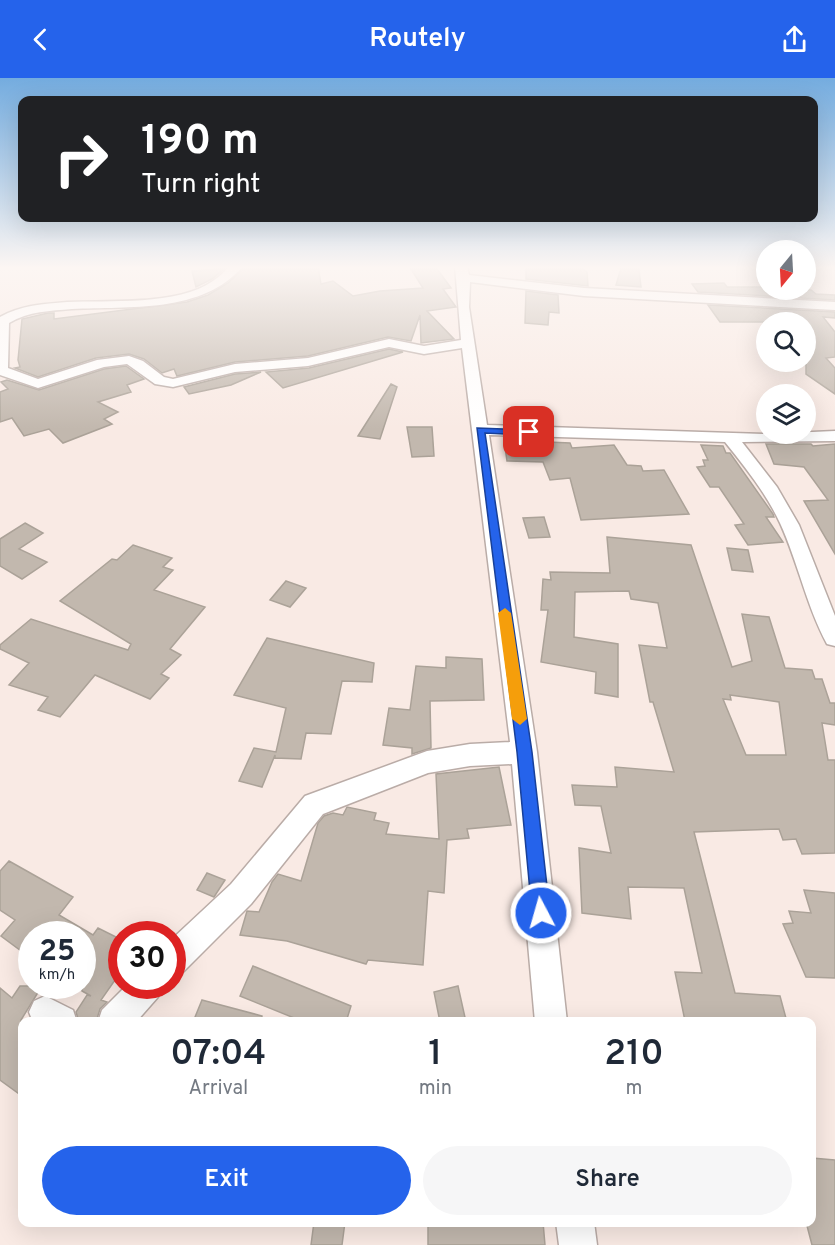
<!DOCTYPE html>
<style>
:root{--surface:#fff;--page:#f6f6f7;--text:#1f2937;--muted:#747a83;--accent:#2563eb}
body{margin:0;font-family:Overpass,sans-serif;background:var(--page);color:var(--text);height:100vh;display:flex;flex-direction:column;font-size:22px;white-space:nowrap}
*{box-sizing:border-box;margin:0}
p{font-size:20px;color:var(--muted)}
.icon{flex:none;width:33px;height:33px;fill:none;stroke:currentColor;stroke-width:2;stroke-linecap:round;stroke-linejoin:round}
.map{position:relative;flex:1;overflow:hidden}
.side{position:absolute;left:18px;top:939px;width:798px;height:210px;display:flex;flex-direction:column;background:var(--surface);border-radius:12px;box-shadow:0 6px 24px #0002}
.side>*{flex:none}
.guide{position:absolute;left:18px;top:18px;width:800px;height:126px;border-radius:12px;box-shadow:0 6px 24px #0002;background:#202124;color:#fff;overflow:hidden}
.needle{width:39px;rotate:198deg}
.fabs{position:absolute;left:756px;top:162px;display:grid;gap:12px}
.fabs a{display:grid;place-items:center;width:60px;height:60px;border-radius:50%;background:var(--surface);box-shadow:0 6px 24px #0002;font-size:30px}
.speed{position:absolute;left:18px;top:843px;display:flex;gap:12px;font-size:30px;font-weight:700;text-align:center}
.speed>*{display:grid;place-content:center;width:78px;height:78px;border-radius:50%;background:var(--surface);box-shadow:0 6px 24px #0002;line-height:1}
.speed small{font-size:15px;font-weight:400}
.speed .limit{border:9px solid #d22;background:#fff;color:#111}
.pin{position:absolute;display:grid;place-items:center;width:51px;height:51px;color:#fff;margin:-26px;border-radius:12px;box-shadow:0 3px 9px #0006}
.me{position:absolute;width:66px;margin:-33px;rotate:354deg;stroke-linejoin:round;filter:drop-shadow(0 0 4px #0008)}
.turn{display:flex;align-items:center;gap:21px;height:126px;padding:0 24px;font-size:27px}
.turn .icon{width:78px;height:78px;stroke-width:2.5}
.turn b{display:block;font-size:42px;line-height:51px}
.eta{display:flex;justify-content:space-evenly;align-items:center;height:102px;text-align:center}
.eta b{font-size:36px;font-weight:600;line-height:42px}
.cta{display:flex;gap:12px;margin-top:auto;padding:12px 24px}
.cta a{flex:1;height:69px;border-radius:36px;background:var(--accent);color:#fff;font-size:24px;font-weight:600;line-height:69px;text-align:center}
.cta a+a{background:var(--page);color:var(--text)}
header{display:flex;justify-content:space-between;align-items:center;height:78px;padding:0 24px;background:var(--accent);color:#fff;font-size:27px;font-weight:600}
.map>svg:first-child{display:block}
</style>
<header><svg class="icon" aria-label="back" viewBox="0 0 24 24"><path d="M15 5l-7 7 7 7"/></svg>Routely<svg class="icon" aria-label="share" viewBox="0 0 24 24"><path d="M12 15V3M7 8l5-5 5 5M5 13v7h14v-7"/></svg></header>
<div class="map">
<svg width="835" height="1167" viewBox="0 0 835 1167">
<rect width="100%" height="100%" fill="#f9eae4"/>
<path fill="#c2b8ae" stroke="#aba298" stroke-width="1.5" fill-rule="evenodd" d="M263,188H318L321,206L333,203L353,218L380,213L423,210L409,188H435L451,210L443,211L456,229L427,233L454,261L421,265L420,237L411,263L388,259L308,278L235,284L177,298L174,291L162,295L144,281L129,276L96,280L38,299L15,290L20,289L18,282L22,241L48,235H54V241L187,224L208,217L228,205L245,189Z
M526,188L583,191L587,194L588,208L526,201Z
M621,190L639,191L641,209L616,207Z
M224,191L212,201L196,209L192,193Z
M724,205L727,209H766V212H811L816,216L835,217V222L698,214L692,206Z
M526,213L558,217L559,235L549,234L548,247L525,245Z
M708,227L835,234V240L823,239L835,254V279L826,280L835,290V316L806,296V244H720Z
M389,271L403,274L283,310L266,294L309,290Z
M126,288L144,301L127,307L131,314L98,324L118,334L104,341L112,346L63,365L49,351L24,358L12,340L0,344V314L8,311L1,304L7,302L39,312L104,291Z
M261,294L231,307L189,316L184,309L235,296Z
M391,306L397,309L380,361L358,358Z
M407,349H432L434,378L412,379Z
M504,362L570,365L572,370L614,367L627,387L641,388L643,393L664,392L689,436L581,442L570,400L550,402L543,384L507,383Z
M766,366H811L813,368L835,366V476L804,423L828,422L804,389L774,386Z
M701,367L723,368L726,375H730L773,436L774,439H766L783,464L748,467L735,447L744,446L719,409H710L697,389L705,388L703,382H708Z
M544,439L550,459L529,460L523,440Z
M25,445L43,455L19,471L47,484L22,501L0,488V461Z
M607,459L691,467L732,589L752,583L742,536L769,539L785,590L812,592L815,601H822L830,625H835V647L822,645L828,682H835V775L802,776L796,761L783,762L779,751L694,754L735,915L780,918L787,944L685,943L675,894L702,895L684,810L628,809L631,841L582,835L579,770L611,775L601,728L575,727L572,707L617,709L615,689L674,694L653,624H650L639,567L667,570L658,525L631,521L629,513L575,514L574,559L618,566V619L595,615L596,594L541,584L548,532H541L543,501L551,502L550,494L610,495ZM730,617L779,624L786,677H746L723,621L731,622Z
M133,467L172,480L163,489L173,492L154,512L205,529L170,571L181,577L161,596L169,600L150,621L95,597L60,639L38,632L48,619L9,607L29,585L0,571V567L31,541L128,572L131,566L60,523L112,481L117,482Z
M727,470L748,472L753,494L732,492Z
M286,503L306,510L290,529L270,522Z
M267,560L374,585L372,604L342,603L331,656L306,655L301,681L275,680V677L262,709L239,703L254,670L276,674L286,630L234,617Z
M446,579L482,581L484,622L430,623L431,670L412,676V670L383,667L389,630L410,632L416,588L446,590Z
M499,689L511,747L467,751L469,760L447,762L444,815L428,813L423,887L368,882L366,886L287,863L240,857L247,833L259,834L272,804L278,796L301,803L318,745L324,738L333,735L343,737L347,729L376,735L374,742L389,745L386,756L439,761L436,696Z
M9,783L73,819L59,837L93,857L98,850L122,862V892L101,922L107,924L100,931L96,944H79L76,934L87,917L91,918L82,913V856H32V881L1,858L15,842L0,832V793Z
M207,795L225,802L214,819L197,812Z
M804,812L835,815V900L806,899L783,846L793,845L789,833L811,835Z
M253,888L351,928L346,944H304L240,918Z
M20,908H42L21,942L22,1018L0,1002V910L12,920Z
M458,908L466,944H440L434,914Z
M202,922L262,938L261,944H193Z
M812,1080L835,1082V1167H812L806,1144H812Z
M314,1144H345L342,1167H311Z
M428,1144H543L545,1167H428Z"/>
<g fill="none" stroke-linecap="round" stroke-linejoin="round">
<g stroke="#baaca7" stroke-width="3">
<path id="minor" d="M230,188H243C203,236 128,228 72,231C50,233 29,233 9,245L8,290L38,301L97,282L129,278L143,283L164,299L173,301L235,286L308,280L389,261L424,268L461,262L455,188H467L469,197L584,210L835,224V232L584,218L470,204L469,229L487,347L766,356L835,353V363L742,364L777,409L799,447L835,538V568L827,566C806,527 798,484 780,445C766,415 745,389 725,364L489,357L537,674L567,944H535L512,686L470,688L428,695L323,736L251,826L183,894L172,898V861L231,806L305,718L427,673L470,666L510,664L462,270L424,276L389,269L308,288L235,294L173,309L155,306L127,286L104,289L38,310L0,297V239C21,227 43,226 67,224C108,222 178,228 213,203C219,199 225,193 230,188Z
M126,908H163L158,919L136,944H98L102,932Z
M45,918L73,932L77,944H33L29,934L34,923Z
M556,1144H594L597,1167H559Z"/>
</g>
<use href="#minor" fill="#fff" fill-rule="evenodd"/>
</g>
<linearGradient id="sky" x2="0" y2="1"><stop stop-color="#74acdf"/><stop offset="0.54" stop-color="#fcf6f3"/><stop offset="1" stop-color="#fcf6f3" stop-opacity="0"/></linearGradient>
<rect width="835" height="351" fill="url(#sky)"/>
<path fill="#2563eb" stroke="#184099" stroke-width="1.5" d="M477,350L529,352L534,354L529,357L485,355L532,674L550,835L547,841L541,844L534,841L532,835L517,674Z"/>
<path fill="#f59e0b" d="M505,530L511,535L527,641L520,647L512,641L498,535Z"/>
</svg>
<div class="fabs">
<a><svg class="needle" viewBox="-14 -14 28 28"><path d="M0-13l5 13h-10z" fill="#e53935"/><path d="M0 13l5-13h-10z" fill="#747a83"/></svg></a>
<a><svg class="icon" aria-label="search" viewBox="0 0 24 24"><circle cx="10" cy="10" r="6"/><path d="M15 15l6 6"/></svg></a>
<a><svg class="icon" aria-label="layers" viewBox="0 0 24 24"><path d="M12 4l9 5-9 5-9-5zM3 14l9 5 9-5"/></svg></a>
</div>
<div class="speed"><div>25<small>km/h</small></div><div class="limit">30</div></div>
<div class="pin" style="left:529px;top:354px;background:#d93025"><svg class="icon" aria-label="arrive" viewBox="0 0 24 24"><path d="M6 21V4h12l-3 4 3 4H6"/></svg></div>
<svg class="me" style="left:541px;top:835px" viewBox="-20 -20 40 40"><circle r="17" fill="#2563eb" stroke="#fff" stroke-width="3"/><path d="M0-11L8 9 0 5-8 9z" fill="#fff"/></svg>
<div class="guide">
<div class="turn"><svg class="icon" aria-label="right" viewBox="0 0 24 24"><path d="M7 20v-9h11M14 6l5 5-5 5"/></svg><div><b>190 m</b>Turn right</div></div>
</div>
<section class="side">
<div class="eta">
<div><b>07:04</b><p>Arrival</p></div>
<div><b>1</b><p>min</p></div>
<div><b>210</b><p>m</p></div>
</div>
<div class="cta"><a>Exit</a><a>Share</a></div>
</section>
</div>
